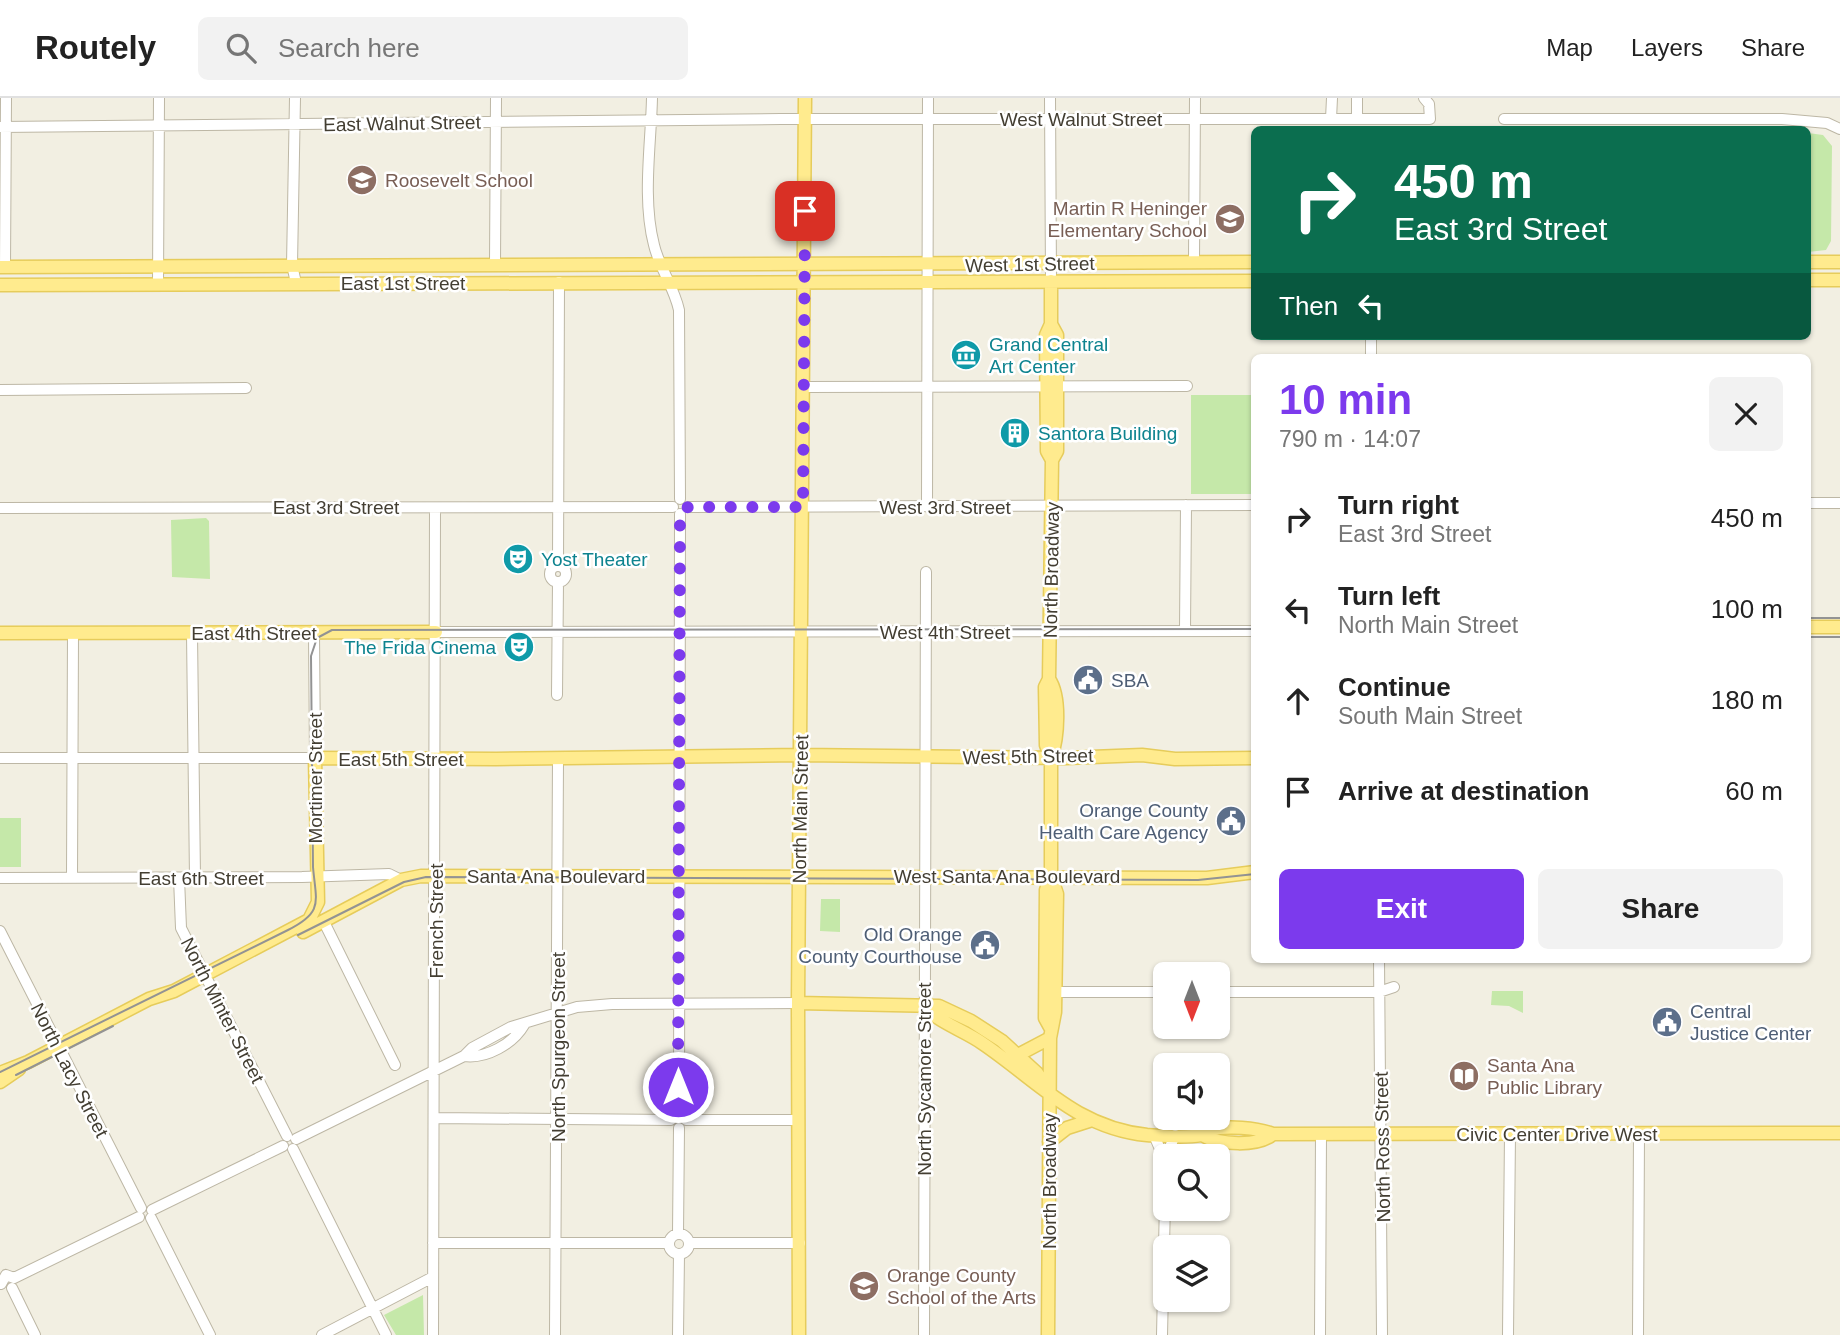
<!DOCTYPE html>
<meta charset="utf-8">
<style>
:root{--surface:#fff;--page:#f2f2f2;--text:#222;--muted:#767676;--line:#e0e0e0;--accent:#7c3aed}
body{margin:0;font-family:Helvetica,sans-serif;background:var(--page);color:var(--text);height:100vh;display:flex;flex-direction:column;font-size:26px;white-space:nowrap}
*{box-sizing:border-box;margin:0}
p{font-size:23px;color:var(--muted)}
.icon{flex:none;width:38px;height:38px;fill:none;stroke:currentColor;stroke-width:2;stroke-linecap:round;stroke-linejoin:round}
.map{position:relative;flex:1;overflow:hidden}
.side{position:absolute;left:1251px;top:256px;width:560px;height:609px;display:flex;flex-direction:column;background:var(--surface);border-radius:10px;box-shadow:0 2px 5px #0004}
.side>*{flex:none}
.guide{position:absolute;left:1251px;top:28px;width:560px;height:214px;border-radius:10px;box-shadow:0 2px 5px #0004;background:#0b6e4f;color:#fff;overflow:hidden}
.needle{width:46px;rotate:180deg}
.buttons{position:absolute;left:1153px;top:864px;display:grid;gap:14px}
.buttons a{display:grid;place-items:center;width:77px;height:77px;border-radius:10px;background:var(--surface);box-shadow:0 2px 5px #0004;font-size:35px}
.pin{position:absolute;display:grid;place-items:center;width:60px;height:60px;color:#fff;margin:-30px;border-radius:14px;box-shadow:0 4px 10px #0006}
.me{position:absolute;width:77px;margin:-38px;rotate:0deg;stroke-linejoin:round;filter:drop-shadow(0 0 5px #0008)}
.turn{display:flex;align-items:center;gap:24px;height:147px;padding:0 28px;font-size:32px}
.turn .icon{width:91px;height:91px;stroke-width:2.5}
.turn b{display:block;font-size:49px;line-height:60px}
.then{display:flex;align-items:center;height:66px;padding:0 28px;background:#0003;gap:14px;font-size:26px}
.round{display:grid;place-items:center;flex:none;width:74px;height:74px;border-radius:10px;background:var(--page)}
.overview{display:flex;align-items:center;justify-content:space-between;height:119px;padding:0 28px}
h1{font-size:42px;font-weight:600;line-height:52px;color:var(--accent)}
.action{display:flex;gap:14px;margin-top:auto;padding:14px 28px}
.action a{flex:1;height:80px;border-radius:10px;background:var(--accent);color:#fff;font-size:28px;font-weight:600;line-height:80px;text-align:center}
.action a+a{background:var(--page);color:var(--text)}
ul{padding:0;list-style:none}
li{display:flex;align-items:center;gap:21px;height:91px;padding:0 28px}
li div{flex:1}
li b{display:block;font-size:26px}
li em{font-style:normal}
header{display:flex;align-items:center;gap:42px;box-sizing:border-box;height:98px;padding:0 35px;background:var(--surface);border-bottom:2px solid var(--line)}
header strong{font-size:33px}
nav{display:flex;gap:38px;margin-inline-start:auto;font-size:24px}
.search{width:490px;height:63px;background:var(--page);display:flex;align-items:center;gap:18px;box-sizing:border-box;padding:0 24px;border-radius:10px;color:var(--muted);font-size:26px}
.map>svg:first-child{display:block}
</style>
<header>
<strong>Routely</strong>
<div class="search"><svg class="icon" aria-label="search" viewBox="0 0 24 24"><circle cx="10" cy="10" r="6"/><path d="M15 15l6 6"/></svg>Search here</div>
<nav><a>Map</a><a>Layers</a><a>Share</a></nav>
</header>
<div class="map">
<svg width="1840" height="1237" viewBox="0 0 1840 1237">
<rect width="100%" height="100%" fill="#f2efe2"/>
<path fill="#c5e8a9" d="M1808,35L1823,37L1832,48L1831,143L1826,152L1808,154Z
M1191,297H1255V396H1191Z
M206,420L209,423L210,481L172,479L171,422Z
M0,720H21V769H0Z
M821,801H840V834L820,833Z
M1492,893H1523V915L1509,908L1491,907Z
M423,1197L424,1237H396L384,1217Z"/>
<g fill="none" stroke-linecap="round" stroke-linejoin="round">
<g stroke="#bdb7a5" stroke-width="12">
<path id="minor" d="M295,0L292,167L296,185
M652,0C651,47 642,101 654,147C659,169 674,189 679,212L680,401
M1050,0L1051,183
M1357,0V21
M1331,21L1332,0
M1504,21H1782L1827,25L1840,31
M0,29L781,21H1430L1429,6L1424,0
M1194,164L1195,0
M495,166L496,0
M5,169L6,0
M158,186L159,0
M1371,238V259
M804,289L1187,288
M0,292L246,290
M1808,405H1840
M688,409L1255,407
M927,409L928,0
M0,410L673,409
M558,467L559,184
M550 476a8 8 0 1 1 16 0a8 8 0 1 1-16 0Z
M1185,533L1186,407
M436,534L1255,533
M192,536L195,780
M557,597L558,484
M0,660H315L314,535
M0,780L302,779L389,776L401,782
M72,780L73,536
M179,780L181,830L287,1038
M324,824L395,967
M0,833L141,1110
M1379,861L1382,1237
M1056,894H1166
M1218,894H1379L1394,889
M464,958C486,961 513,946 524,927
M679,1015L680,416
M434,1020L671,1022
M686,1022H799
M1154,1037L1165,1063
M296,1041L464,958L472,950L511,929L577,909L612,906L798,905
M293,1051L386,1237
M1166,1059L1175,1037
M152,1112L283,1048
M151,1120L210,1237
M678,1135L679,1030
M669 1146a10 10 0 1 1 20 0a10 10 0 1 1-20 0Z
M433,1145H668
M689,1145H800
M14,1180L139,1119
M1,1186L6,1177L14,1180
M12,1190L35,1237
M322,1237L433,1179
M433,1237L435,410
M555,1237L558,661
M678,1237L679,1156
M924,1237L926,474
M1162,1237L1166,1060
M1320,1237L1321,1036
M1508,1237L1510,1036
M1638,1237L1639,1035"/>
</g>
<g stroke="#e6cc5b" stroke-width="15">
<path id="major" d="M1808,164H1840
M0,169L1255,164
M1808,182H1840
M1051,183V226L1046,237L1047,353L1052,362L1049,581L1045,589L1046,647L1051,660
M0,187L1255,183
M1051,226L1057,237V353L1052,362
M1808,529H1840
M0,535L436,534
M303,834L401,782L421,778L1207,780L1255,774
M798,905L939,908L971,923L1002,943L1037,975L1049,994
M924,909C942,926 963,932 982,945C1037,982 1076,1030 1147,1037C1163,1038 1185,1040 1201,1037C1209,1035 1203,1035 1210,1032C1227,1027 1257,1030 1273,1036L1840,1035
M1050,929L1045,920L1046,792L1051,778
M1018,957L1050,940
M0,975L28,964L149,901L174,893L309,822L318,804L315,660L496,661L801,657L1066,660L1142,657L1175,661L1255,660
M0,984L19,971
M1202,1037C1219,1047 1258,1049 1273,1036
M1049,1044L1067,1030L1092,1022
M799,1237L798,905L805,0
M1048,1237L1050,940L1055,914L1057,796L1051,778V660C1058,640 1061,599 1049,581"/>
</g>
<use href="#minor" stroke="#fff" stroke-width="10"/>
<use href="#major" stroke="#ffeb8e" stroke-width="12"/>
<path stroke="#939393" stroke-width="2" d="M1808,520H1840
M1808,539H1840
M298,837L404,784L426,779L1198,782L1255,776
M0,974L288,832C324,814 316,804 313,769L311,558L317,540L332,532L1255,531
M16,977L113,928"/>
</g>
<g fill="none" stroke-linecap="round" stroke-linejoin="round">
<path stroke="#7c3aed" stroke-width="12" stroke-dasharray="0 21.6" d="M678,989L680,416L688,409H803L805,113"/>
</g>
<defs>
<g id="school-disc" transform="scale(1.575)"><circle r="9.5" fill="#8d6e63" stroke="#fff"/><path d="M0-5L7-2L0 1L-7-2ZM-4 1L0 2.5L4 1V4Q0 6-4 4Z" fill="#fff"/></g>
<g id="museum-disc" transform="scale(1.575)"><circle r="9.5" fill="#0f9aa8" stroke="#fff"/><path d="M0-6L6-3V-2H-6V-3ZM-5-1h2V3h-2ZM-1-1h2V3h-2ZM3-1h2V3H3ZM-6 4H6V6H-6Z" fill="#fff"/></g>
<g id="building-disc" transform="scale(1.575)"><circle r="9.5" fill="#0f9aa8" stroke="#fff"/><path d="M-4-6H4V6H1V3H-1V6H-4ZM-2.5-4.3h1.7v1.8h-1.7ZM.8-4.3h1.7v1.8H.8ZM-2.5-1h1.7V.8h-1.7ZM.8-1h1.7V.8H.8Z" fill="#fff"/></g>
<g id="theatre-disc" transform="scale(1.575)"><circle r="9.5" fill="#0f9aa8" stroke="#fff"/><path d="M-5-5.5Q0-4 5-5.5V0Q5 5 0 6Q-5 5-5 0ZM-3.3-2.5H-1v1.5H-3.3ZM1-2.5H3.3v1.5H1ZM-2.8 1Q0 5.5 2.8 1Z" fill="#fff"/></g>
<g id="civic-disc" transform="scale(1.575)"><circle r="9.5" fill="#5c6f8a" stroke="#fff"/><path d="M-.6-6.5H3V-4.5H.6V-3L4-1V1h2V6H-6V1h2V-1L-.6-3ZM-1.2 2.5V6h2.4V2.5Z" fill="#fff"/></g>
<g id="library-disc" transform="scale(1.575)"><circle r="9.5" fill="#8d6e63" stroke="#fff"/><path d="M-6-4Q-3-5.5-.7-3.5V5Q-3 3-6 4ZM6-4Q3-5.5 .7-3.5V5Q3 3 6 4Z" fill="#fff"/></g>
</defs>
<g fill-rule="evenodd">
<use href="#school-disc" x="362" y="82"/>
<use href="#school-disc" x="1230" y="121"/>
<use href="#museum-disc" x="966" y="257"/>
<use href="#building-disc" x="1015" y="335"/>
<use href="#theatre-disc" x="518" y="461"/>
<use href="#theatre-disc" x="519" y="549"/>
<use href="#civic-disc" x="1088" y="582"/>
<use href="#civic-disc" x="1231" y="723"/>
<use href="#civic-disc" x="985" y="847"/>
<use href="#civic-disc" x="1667" y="924"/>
<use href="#library-disc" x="1464" y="978"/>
<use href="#school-disc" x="864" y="1188"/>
</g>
<g text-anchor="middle" stroke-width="5" stroke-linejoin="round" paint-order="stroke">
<g font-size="19" fill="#433e32" stroke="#fff">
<text x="1081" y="28">West Walnut Street</text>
<text transform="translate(402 25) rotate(-1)" y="7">East Walnut Street</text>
<text transform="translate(1030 166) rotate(-1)" y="7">West 1st Street</text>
<text x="403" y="192">East 1st Street</text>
<text x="336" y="416">East 3rd Street</text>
<text x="945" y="416">West 3rd Street</text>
<text transform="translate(1051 472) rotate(-89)" y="7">North Broadway</text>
<text x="945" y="541">West 4th Street</text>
<text x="254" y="542">East 4th Street</text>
<text transform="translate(1028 658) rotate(-1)" y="7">West 5th Street</text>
<text x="401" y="668">East 5th Street</text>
<text transform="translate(315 680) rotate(-90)" y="7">Mortimer Street</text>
<text transform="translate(800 711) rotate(-89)" y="7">North Main Street</text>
<text x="556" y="785">Santa Ana Boulevard</text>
<text x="1007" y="785">West Santa Ana Boulevard</text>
<text x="201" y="787">East 6th Street</text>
<text transform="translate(436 823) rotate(-90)" y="7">French Street</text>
<text transform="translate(223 912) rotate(63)" y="7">North Minter Street</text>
<text transform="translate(558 949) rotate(-90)" y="7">North Spurgeon Street</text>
<text transform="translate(70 972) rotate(63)" y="7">North Lacy Street</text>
<text transform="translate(924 981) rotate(-90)" y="7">North Sycamore Street</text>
<text x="1557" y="1043">Civic Center Drive West</text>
<text transform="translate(1382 1049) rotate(-91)" y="7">North Ross Street</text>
<text transform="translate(1049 1083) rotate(-90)" y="7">North Broadway</text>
</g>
<g font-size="19" fill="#785e54" stroke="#fff" text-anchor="start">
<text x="385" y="89">Roosevelt School</text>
<text x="1207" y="117" text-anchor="end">Martin R Heninger<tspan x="1207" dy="22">Elementary School</tspan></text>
<text x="1487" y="974">Santa Ana<tspan x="1487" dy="22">Public Library</tspan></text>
<text x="887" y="1184">Orange County<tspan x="887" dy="22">School of the Arts</tspan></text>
</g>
<g font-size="19" fill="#0d838f" stroke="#fff" text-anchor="start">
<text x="989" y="253">Grand Central<tspan x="989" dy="22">Art Center</tspan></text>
<text x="1038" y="342">Santora Building</text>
<text x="541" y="468">Yost Theater</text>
<text x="496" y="556" text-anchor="end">The Frida Cinema</text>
</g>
<g font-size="19" fill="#4e5e75" stroke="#fff" text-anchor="start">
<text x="1111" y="589">SBA</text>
<text x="1208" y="719" text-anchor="end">Orange County<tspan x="1208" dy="22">Health Care Agency</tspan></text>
<text x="962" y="843" text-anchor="end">Old Orange<tspan x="962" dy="22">County Courthouse</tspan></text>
<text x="1690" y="920">Central<tspan x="1690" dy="22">Justice Center</tspan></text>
</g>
</g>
</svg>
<div class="buttons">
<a><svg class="needle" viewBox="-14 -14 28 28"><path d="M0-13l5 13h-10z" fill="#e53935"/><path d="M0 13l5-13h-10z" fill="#767676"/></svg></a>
<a><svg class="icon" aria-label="sound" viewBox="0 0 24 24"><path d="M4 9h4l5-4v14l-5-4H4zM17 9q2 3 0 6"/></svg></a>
<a><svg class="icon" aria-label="search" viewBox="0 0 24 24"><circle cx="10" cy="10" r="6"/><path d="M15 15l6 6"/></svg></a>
<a><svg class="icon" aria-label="layers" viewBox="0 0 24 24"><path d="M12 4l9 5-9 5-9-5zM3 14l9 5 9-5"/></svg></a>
</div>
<div class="pin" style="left:805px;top:113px;background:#d93025"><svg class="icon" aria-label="arrive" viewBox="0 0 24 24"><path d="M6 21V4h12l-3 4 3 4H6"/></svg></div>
<svg class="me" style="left:678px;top:989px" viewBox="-20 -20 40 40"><circle r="17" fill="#7c3aed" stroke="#fff" stroke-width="3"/><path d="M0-11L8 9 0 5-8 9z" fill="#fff"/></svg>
<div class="guide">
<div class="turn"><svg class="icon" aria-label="right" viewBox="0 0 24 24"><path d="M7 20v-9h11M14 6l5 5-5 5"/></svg><div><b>450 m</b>East 3rd Street</div></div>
<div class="then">Then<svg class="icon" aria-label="left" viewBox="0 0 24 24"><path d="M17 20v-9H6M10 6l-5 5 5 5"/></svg></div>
</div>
<section class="side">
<div class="overview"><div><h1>10 min</h1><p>790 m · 14:07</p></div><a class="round"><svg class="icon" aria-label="close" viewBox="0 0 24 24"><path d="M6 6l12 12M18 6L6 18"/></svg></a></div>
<ul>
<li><svg class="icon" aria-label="right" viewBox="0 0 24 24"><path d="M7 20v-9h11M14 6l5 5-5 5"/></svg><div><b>Turn right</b><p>East 3rd Street</p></div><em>450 m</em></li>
<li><svg class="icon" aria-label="left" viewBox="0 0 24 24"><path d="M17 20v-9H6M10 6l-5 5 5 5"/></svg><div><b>Turn left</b><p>North Main Street</p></div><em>100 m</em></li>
<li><svg class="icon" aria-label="ahead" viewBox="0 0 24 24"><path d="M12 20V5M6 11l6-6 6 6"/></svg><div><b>Continue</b><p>South Main Street</p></div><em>180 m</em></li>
<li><svg class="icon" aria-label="arrive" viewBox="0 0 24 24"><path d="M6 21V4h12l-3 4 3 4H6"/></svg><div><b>Arrive at destination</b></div><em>60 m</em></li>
</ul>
<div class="action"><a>Exit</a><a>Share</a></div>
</section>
</div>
